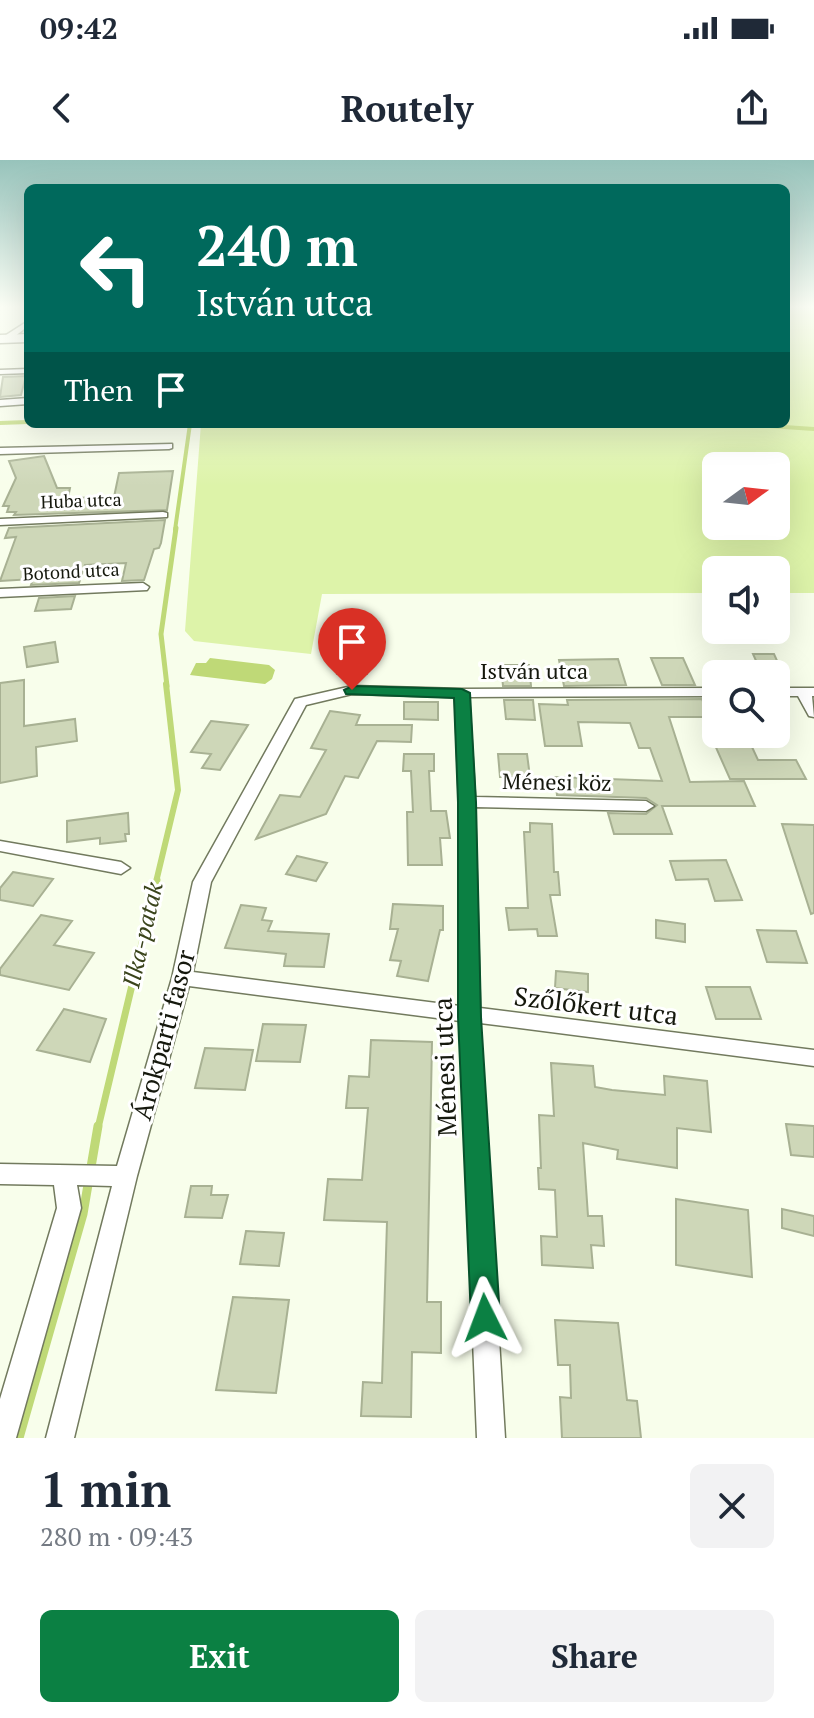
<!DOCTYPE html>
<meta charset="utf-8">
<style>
:root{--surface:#fff;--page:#f2f2f3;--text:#1f2937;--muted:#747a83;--accent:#0b8043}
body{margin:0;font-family:"PT Serif",serif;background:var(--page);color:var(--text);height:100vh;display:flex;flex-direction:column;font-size:30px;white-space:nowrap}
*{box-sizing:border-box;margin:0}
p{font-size:26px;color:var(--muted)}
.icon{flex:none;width:44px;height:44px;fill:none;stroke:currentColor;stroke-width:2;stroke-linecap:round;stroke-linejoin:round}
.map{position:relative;height:1278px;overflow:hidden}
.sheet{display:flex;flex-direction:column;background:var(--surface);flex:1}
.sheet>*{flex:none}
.banner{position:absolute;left:24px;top:24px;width:766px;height:244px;border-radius:12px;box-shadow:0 8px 32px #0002;background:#00695c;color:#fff;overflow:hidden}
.needle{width:52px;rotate:75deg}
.buttons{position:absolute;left:702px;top:292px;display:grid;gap:16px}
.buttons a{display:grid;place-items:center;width:88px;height:88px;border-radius:12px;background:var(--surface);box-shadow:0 8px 32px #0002;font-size:40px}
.pin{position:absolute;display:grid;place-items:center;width:68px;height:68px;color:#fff;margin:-82px -34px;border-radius:50% 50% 50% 0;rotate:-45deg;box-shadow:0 0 8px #0007}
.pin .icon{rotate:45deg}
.me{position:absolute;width:88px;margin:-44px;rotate:357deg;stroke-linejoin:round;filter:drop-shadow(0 0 6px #0008)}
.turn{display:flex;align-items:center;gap:28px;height:168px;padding:0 40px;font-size:36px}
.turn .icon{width:104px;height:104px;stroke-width:2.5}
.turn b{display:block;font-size:56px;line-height:68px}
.then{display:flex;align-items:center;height:76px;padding:0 40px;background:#0003;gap:16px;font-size:30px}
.round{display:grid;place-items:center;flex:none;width:84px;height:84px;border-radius:12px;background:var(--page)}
.overview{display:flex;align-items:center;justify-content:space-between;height:136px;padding:0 40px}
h1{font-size:48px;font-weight:700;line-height:60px}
.cta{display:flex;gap:16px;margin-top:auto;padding:16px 40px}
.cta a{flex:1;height:92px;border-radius:12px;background:var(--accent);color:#fff;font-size:32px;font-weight:700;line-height:92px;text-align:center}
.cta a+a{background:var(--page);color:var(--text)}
.status{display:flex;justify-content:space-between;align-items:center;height:56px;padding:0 40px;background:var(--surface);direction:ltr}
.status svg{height:22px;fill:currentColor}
header{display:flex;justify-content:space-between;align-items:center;height:104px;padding:0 40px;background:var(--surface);font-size:36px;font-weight:700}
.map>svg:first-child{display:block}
</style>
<div class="status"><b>09:42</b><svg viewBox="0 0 49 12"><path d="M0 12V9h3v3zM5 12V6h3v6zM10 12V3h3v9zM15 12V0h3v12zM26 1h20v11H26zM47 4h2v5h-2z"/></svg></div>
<header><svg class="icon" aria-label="back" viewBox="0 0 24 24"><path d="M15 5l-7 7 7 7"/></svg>Routely<svg class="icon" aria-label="share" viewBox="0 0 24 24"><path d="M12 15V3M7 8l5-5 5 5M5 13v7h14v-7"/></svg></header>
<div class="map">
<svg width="814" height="1278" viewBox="0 0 814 1278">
<rect width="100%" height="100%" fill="#f8feeb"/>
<path fill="#ddf3a9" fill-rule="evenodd" d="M786,147H814V433H776V410H716V433L322,434L311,494L194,481L185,471L201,264H786ZM716,306H776V366H716Z"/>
<path fill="#bfd977" d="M210,498L269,505L275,510L272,519L265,524L190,515L196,503H206Z"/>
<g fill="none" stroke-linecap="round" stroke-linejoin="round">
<path stroke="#bfd977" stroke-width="4" d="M0,263L28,262
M738,264L814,269
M175,370L190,264"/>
<path stroke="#bfd977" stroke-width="5" d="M167,526L161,474L176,368"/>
<path stroke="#bfd977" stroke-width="6" d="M156,722L178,630L166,524"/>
<path stroke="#bfd977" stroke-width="7" d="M98,968L157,720"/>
<path stroke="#bfd977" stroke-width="9" d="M19,1278L83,1054L98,966"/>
</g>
<path fill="#ced7b8" stroke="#a8b193" stroke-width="2" d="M26,216L21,235L0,237L3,217Z
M44,296L57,328H70L68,338L114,337L119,313L173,311L167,350L14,355L16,352H7L9,346H3L16,318L9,301Z
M165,360L161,383L159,388L154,389L144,420L122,421L126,403L85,405L79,423L31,425L33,419L0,421L16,377L5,378L9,368Z
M75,436L71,449L35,451L39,438Z
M341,477H370L367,514H337Z
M55,482L58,502L27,507L24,487Z
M753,494H774L783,514H762Z
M651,498H683L695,525H662Z
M618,499L626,525L564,526L559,500Z
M501,505H529L531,526H503Z
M24,520V566L75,559L77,581L36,587L37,616L0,623V523Z
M702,539L709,557H669L690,622L744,621L755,646H662L672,674H614L608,653L646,654L657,645L646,638L557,635L555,617L662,621L650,588H639L630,563L578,562L582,586H545L539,544L568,545L567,540Z
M504,540H533L535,560L506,559Z
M404,542H438V560L404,559Z
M330,551L360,555L356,565H412L411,582L377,581L358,618L345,616L326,654L256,679L280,635L300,637L326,590L311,588Z
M211,561L248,565L220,610L202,608L211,594L191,592Z
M710,574H746L758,600H796L806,619H730Z
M404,594H434V611H429L431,651H446L450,678H440L442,705H408L407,652H413L411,611H403Z
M498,594H527L530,617H500Z
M128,653L129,674H125L126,681L100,684V678L67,682V661Z
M530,663L552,664L554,712H558L560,735H550L557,776H538L537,769L509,770L506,748H528L524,672H530Z
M782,664L814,665V753L811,754Z
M297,696L327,703L316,721L286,714Z
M726,700L742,740L715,741L708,719L676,720L670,701Z
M13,712L53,719L33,746L0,740V728Z
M393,744L443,746V770H440L428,821L397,816L401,801L390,800L398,769H390Z
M241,745L266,748L262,760L272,761L268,771L329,774L324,807L284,806L286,794L225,788Z
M41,755L72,761L54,785L94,793L69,830L0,815V809Z
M656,760L685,764V782L656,778Z
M757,770L796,771L807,803L767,802Z
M556,811L588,814V832L555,828Z
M706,827H750L761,859H716Z
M64,849L106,859L90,902L37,890Z
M263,864L306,865L300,902L256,901Z
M371,880L432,882L427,1142H441V1193L412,1192L411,1257L361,1256L363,1222L382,1223L387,1062L324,1060L328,1019L362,1020L368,948H346L349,916L369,917Z
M205,888L253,890L245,930L195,928Z
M551,903L593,906L595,927L612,930L665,935L664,916L707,921L711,972L677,968V1008L617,999L618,990L583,983L588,1056H602L604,1086L591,1085L593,1108L542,1105L541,1076L557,1077L555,1030L539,1029L538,1008H541L539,955L554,956Z
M786,964L814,966V997L791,995Z
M191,1026H212L211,1035H228L222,1058L185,1057Z
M676,1039L748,1050L752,1117L676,1105Z
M782,1049L814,1056V1076L782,1068Z
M246,1071L284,1073L279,1106L240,1104Z
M233,1137L289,1140L276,1233L216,1230Z
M555,1160L618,1163L627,1240L637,1241L641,1278H562L560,1237L571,1238L570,1205H558Z"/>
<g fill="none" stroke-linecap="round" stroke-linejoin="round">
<g stroke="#727a5e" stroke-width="3">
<path id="minor" d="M28,161V166L9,181H3V177Z
M28,209V213L0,214V210Z
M28,238V244L0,246V240Z
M172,284V288L169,289L0,294V288Z
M163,352L167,353V357L0,365V359Z
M143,423L149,427L147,430L0,437V429Z
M352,526L462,529L716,528V536L469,537L475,637L646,641L654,646L646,651L475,647L480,848L814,890V906L480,863L505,1278H477L460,861L189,826L137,1016L74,1278H46L112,1026L77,1025L81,1048L16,1278H0V1239L57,1048L54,1025L0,1024V1004L117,1006L172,818L193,722L295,539ZM352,534L455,537L459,642L460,846L193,812L211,722L306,545Z
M776,528H814V536H812L814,557L809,556L798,536H776Z
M0,681L121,702L130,708L121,714L0,691Z"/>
</g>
<g stroke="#727a5e" stroke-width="3">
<path id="primary" d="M28,174V182L0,183V175Z"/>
</g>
<use href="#minor" fill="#fff" fill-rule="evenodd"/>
<use href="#primary" fill="#fff" fill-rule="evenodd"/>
</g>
<linearGradient id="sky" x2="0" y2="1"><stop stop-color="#97c3bb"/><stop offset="0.45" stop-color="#fcfff6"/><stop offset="1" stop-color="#fcfff6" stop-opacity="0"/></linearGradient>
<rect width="814" height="326" fill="url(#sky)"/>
<path fill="#0b8043" stroke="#07532c" stroke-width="2" d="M352,526L462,529L470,533L476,642L481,857L500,1158L495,1167L485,1172L475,1167L471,1158L458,857V642L454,538L346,534L344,530Z"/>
<g text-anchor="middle" stroke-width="6" stroke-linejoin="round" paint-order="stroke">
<g font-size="18" fill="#15180d" stroke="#fff">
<text transform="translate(81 341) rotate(-2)" y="6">Huba utca</text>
<text transform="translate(71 412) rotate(-3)" y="6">Botond utca</text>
</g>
<g font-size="22" fill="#15180d" stroke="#fff">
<text x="534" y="519">István utca</text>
<text transform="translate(557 622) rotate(1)" y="8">Ménesi köz</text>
</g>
<g font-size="24" font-style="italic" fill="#3a441c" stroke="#fff">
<text transform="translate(143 775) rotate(-77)" y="8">Ilka-patak</text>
</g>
<g font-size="26" fill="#15180d" stroke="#fff">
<text transform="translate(596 846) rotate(7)" y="9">Szőlőkert utca</text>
<text transform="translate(164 875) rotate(-75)" y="9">Árokparti fasor</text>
<text transform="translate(445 907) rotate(-92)" y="9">Ménesi utca</text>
</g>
</g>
</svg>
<div class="buttons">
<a><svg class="needle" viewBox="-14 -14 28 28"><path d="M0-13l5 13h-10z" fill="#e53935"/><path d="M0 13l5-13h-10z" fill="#747a83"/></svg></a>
<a><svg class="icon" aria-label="sound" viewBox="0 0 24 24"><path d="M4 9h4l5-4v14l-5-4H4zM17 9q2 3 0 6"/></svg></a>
<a><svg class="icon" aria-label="search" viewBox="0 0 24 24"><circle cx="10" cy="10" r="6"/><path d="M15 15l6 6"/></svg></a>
</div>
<div class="pin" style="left:352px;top:530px;background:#d93025"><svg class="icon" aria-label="arrive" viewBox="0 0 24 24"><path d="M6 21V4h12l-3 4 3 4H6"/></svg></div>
<svg class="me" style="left:485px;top:1158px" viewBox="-20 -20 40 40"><path d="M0-17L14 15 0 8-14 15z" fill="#0b8043" stroke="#fff" stroke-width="4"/></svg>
<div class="banner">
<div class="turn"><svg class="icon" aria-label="left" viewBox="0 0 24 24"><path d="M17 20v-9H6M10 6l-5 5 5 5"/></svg><div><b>240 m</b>István utca</div></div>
<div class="then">Then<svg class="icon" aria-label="arrive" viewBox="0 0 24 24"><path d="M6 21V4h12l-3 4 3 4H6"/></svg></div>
</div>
</div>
<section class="sheet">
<div class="overview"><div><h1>1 min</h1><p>280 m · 09:43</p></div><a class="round"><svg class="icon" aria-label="close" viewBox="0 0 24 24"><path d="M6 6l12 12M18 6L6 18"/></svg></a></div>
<div class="cta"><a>Exit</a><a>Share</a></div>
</section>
